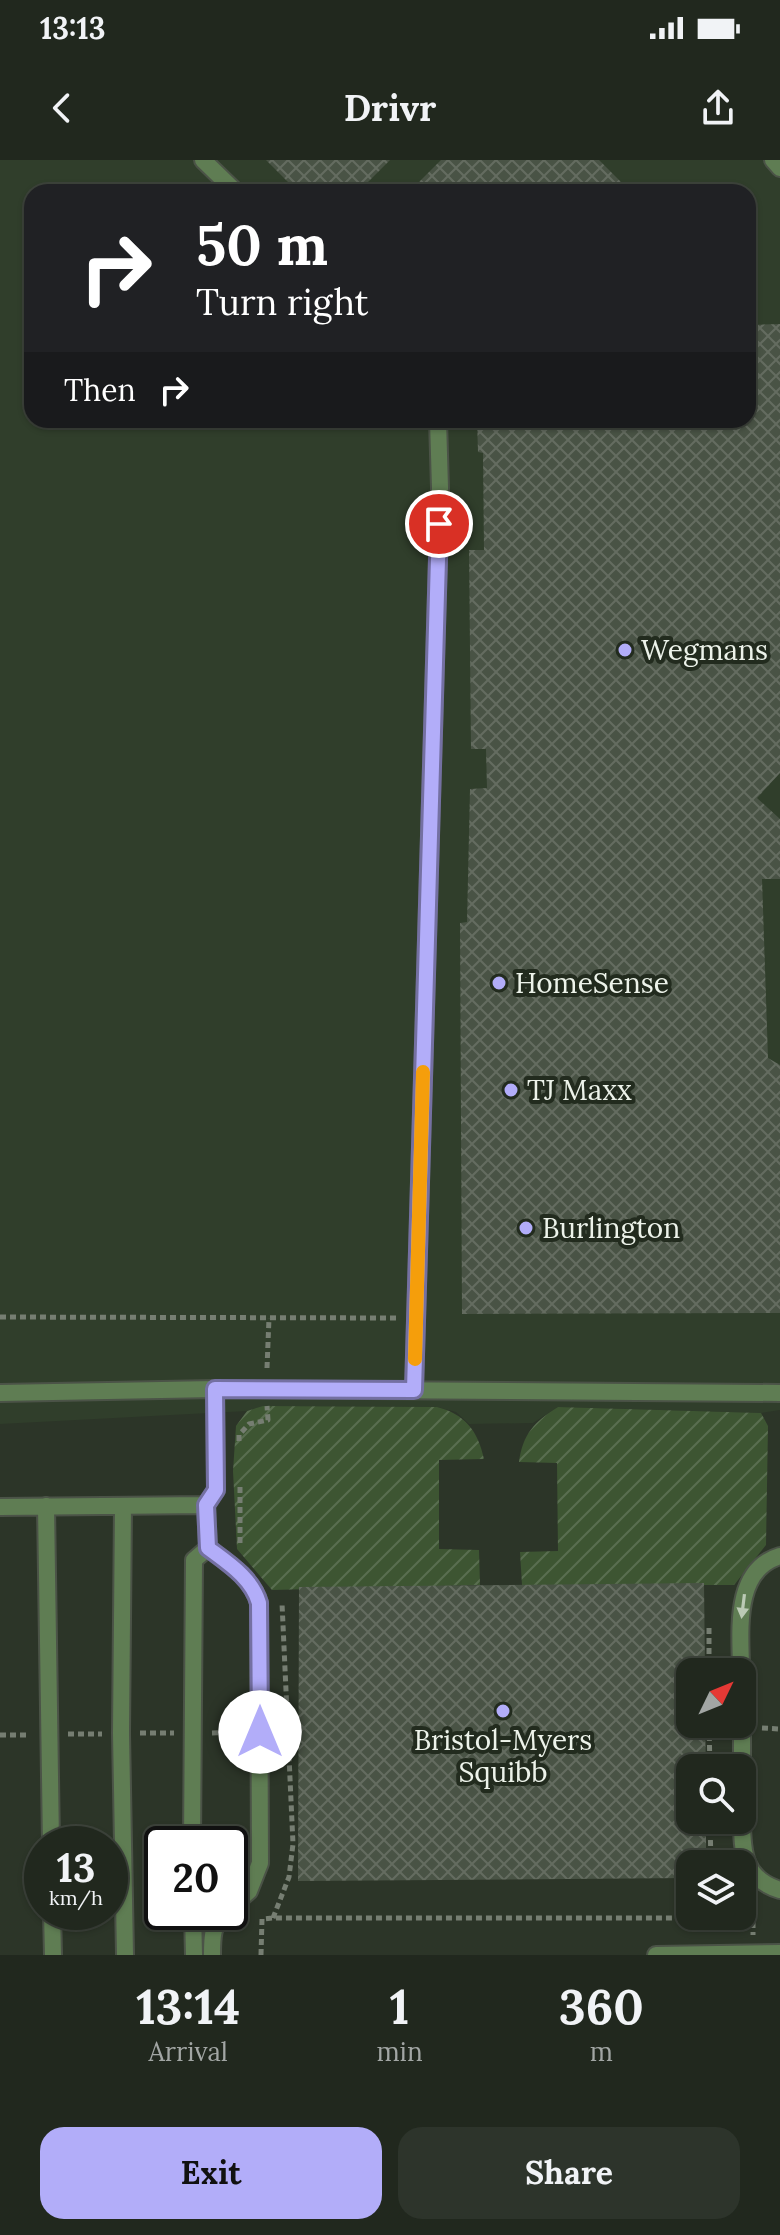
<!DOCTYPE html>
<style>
:root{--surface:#21281e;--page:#2d342b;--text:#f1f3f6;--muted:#a2a6a4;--line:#3e443c;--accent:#b2adf9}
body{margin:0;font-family:Lora,serif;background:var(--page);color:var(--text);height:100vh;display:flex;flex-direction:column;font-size:30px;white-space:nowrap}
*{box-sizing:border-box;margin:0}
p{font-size:26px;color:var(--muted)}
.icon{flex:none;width:44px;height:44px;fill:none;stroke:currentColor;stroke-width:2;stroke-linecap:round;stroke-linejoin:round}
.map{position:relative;height:1795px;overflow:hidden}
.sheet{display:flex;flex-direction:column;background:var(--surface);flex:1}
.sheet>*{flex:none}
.guide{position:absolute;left:24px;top:24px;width:732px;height:244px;border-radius:24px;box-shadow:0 2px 6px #0004,0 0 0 2px var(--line);background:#202124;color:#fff;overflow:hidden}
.needle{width:52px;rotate:47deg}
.buttons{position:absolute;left:676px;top:1498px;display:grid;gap:16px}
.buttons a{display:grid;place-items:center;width:80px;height:80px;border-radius:16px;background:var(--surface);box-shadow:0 2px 6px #0004,0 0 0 2px var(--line);font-size:40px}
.speed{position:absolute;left:24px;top:1666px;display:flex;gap:16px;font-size:40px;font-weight:700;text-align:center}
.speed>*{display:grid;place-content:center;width:104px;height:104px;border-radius:50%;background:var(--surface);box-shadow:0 2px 6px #0004,0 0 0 2px var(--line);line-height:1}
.speed small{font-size:20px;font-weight:400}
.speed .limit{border:4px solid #111;border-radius:12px;background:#fff;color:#111}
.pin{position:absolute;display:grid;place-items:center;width:68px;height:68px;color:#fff;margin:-34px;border:4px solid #fff;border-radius:50%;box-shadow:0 2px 8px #0007}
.me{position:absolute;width:88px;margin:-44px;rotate:0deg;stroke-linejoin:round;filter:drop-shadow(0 0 6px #0008)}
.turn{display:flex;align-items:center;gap:28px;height:168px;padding:0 40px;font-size:36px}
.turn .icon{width:104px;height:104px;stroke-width:2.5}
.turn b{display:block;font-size:56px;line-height:68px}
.then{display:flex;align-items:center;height:76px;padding:0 40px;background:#0003;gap:16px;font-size:30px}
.eta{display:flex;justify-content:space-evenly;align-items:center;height:136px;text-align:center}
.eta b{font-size:48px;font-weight:700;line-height:56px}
.action{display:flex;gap:16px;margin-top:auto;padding:16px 40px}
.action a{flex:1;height:92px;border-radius:24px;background:var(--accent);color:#111;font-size:32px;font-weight:700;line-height:92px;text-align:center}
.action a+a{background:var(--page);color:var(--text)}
.status{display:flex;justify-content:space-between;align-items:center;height:56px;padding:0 40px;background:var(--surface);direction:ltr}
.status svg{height:22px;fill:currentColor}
header{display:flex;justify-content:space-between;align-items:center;height:104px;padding:0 40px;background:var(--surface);font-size:36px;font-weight:700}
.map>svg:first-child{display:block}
</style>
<div class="status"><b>13:13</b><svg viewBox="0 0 49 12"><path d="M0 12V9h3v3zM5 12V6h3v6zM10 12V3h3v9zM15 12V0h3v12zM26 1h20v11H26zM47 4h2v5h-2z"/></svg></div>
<header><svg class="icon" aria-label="back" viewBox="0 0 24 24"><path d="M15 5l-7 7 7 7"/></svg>Drivr<svg class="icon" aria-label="share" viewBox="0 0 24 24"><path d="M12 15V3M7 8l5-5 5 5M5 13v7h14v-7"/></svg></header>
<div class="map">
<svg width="780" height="1795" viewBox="0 0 780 1795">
<defs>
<pattern id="garden-furrows" width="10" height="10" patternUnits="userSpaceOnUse" patternTransform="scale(2)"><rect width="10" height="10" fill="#3d5532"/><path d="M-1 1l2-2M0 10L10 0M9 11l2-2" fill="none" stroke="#596e50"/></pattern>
<pattern id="building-cross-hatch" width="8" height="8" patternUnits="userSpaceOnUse" patternTransform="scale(2)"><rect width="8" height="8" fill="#495345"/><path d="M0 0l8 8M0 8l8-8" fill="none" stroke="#646c60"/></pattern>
</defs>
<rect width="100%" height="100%" fill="#2c3528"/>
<path fill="#303e2b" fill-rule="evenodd" d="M0,0H780V1250L761,1253L558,1247L533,1263L469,1264L456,1252L437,1247L267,1246L247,1251L0,1264ZM32,32H748V260H32Z"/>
<path fill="url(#garden-furrows)" d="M263,1246L437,1247C465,1254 478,1271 484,1299L439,1300V1389L479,1390L480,1425L272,1430L237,1389L233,1311L236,1266L247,1251Z
M558,1247L761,1253L768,1266L766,1385L734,1425H522L520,1392L558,1391L557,1303L519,1302C523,1274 534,1262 558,1247Z"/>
<path fill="url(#building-cross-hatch)" d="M266,0H390L358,32H298Z
M441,0H599L631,32H409Z
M780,164V613L757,638L780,659V719H762L768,898L780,905V1153L462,1154L460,763L467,762L470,629L487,628L486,589H471L469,390H484L483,293L478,292L477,260H748V165Z
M704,1423L705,1512H690V1564H705L706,1608H690V1660H706V1704H690V1718L298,1721L299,1427Z"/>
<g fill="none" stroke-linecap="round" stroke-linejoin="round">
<g stroke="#4b5347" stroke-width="20">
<path id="service" d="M203,0L236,32
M773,0L780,8
M414,1230L440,328L438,260
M0,1233L215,1229L780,1233
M206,1345L208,1388C228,1403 252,1418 259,1443L260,1703L249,1731L230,1748
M46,1346L51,1684
M123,1346L121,1573L125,1795
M0,1347L206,1345L216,1330L215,1229
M741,1512C741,1474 732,1410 780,1396
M742,1608V1564
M742,1660C742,1693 744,1719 780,1730
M192,1684L194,1400L208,1388
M52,1752L53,1795
M193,1752L194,1795
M212,1795C212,1776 212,1765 226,1752
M656,1795L780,1793"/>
</g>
<path stroke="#767e72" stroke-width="5" stroke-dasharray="6 4" stroke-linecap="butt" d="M0,1157L399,1158
M267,1208L269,1158
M239,1281V1275L249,1264L268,1260L267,1246
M240,1327V1385
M709,1468V1512
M709,1565L710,1608
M705,1566H724
M762,1568L780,1569
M284,1572H299
M140,1573H174
M212,1573L242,1572
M68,1574H102
M0,1575H30
M710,1660L711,1704
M273,1758L289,1717L293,1684L282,1443
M261,1795L262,1759L273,1758H711L753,1759V1775"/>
<use href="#service" stroke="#5f7d53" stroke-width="16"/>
</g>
<defs><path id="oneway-solid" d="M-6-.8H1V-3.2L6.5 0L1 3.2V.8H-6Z" transform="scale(2)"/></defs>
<use fill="#bbcab5" href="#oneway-solid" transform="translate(743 1446) rotate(97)"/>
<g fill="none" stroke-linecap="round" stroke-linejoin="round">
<g stroke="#7470a2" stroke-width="20">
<path id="route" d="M260,1572L259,1443C252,1418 228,1403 208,1388L206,1345L216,1330L215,1229L414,1230L439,364"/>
</g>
<use href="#route" stroke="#b2adf9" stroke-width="14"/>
<path stroke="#f59e0b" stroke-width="14" d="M415,1199L423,912"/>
</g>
<g fill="#b2adf9" stroke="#222b1e" stroke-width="3">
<circle cx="625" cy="490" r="8"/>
<circle cx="499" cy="823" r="8"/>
<circle cx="511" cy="930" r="8"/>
<circle cx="526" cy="1068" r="8"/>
<circle cx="503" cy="1551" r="8"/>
</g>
<g text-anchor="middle" stroke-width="8" stroke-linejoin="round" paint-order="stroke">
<g font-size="28" fill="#edf3ea" stroke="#222b1e" text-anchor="start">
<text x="641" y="500">Wegmans</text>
<text x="515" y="833">HomeSense</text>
<text x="527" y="940">TJ Maxx</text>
<text x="542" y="1078">Burlington</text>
<text x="503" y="1590" text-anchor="middle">Bristol-Myers<tspan x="503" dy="32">Squibb</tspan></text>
</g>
</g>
</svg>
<div class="buttons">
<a><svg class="needle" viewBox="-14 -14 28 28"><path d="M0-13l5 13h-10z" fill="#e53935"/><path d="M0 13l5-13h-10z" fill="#a2a6a4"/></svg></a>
<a><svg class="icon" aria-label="search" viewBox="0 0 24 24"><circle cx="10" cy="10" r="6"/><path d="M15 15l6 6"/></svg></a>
<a><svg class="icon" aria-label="layers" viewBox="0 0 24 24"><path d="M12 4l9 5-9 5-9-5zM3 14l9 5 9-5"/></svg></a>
</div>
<div class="speed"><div>13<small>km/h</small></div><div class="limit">20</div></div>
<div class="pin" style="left:439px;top:364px;background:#d93025"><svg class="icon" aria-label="arrive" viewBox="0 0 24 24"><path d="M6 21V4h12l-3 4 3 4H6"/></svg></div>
<svg class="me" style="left:260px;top:1572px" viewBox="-20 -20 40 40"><circle r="19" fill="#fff"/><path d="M0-13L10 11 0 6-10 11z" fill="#b2adf9"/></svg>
<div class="guide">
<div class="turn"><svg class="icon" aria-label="right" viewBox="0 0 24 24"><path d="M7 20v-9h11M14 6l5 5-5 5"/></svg><div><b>50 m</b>Turn right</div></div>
<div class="then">Then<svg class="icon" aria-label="right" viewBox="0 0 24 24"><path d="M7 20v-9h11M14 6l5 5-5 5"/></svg></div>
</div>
</div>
<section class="sheet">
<div class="eta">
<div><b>13:14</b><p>Arrival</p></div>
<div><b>1</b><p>min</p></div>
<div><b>360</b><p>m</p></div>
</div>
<div class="action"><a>Exit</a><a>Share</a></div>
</section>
